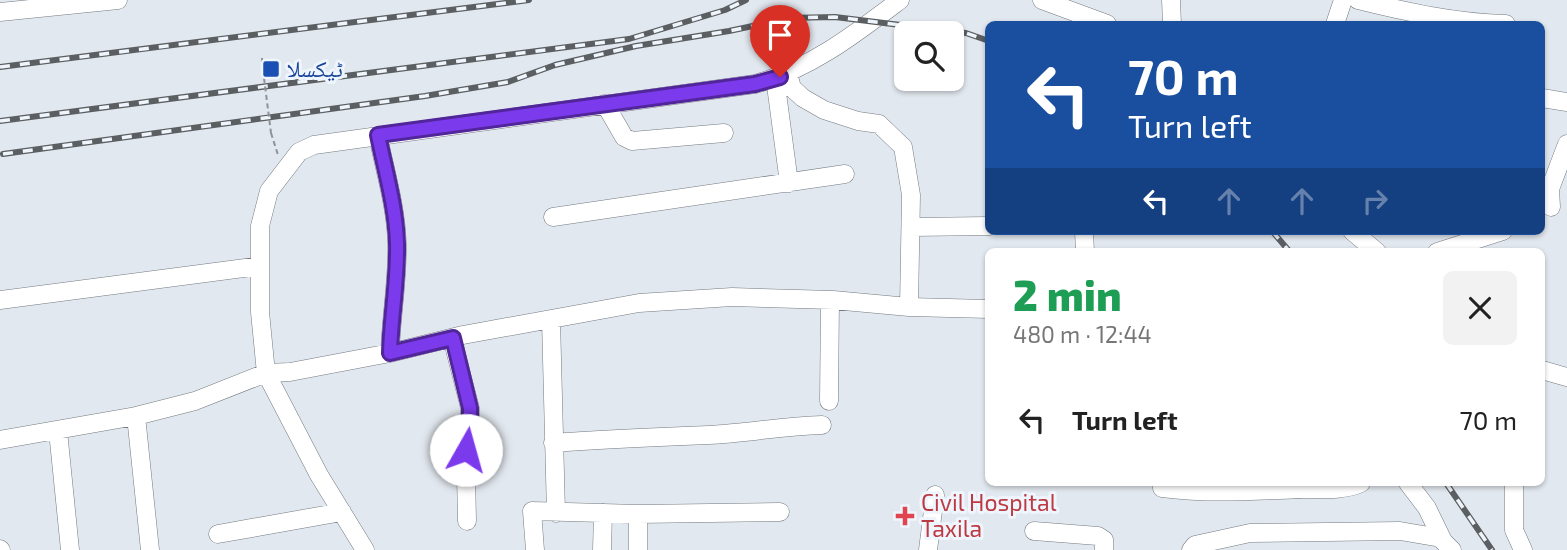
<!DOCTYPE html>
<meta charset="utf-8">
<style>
:root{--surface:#fff;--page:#f2f2f2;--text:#222;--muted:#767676}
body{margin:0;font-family:"Exo 2","Noto Naskh Arabic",sans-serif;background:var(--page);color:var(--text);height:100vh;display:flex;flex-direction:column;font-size:26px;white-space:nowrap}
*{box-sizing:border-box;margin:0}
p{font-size:23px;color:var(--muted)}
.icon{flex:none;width:38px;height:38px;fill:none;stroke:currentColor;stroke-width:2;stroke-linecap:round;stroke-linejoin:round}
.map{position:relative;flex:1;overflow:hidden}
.panel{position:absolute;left:985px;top:248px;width:560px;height:238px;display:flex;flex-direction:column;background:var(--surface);border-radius:10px;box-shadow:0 2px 5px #0004}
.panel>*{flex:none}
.hud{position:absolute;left:985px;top:21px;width:560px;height:214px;border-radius:10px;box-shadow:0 2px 5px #0004;background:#1a4fa0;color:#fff;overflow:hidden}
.fabs{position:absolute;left:894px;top:21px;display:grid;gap:14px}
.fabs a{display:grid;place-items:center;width:70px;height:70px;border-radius:10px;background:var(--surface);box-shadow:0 2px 5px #0004;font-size:35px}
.pin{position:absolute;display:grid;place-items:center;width:60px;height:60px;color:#fff;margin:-72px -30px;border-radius:50% 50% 50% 0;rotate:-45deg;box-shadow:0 0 7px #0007}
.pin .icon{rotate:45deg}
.me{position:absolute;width:77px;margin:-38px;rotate:7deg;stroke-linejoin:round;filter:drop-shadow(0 0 5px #0008)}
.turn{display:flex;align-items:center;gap:24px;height:147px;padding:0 28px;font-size:32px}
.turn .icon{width:91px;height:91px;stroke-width:2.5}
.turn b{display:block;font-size:49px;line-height:60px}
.lanes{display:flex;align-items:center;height:66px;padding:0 28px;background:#0003;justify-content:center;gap:35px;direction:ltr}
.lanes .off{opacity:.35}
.round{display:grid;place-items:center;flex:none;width:74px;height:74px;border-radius:10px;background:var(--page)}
.headline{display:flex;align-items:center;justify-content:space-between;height:119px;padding:0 28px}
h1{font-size:42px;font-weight:800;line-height:52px;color:#1e9e55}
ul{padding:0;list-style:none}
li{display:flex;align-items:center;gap:21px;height:105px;padding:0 28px}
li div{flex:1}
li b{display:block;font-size:26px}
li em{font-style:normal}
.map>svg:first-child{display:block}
</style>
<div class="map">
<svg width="1567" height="550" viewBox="0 0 1567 550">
<rect width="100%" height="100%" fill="#e2e8ef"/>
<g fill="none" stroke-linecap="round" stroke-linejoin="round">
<g stroke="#747a80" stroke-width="19">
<path id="minor" d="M1042,0L1107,24
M1171,0L1172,24
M1358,0C1407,12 1456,23 1506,24
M0,12L118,0
M1335,24L1343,0
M788,73L792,88L803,98L824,110L858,121L879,124L903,147L911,195L909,307
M775,78L789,183
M1542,98L1567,102
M605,104L624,137L632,141L724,133
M378,136C385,171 396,207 397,243C398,280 391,316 390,353
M1551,207L1550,189L1567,144
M553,217L845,174
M911,227L989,226
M1084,231L1085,252
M1352,231L1377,252
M1437,252L1503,231
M0,300L260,266
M551,320L556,513
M452,338L470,408V420L465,426L467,521
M1542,370L1567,377
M829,401L830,300
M136,416L150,550
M58,431L70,550
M0,440L136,416L195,401L266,373L290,372L390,353L463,335L639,303L732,297L833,300L909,307L989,309
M553,443C605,439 657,437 709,435C747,433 784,426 822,425
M1408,483L1427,508L1443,541L1452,550
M1514,483V530L1523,550
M1162,488C1209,494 1254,491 1302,489C1320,489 1344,491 1361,483
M1034,531L1098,536L1104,540V550
M218,534L342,512
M0,549L1,550
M365,550L319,475L266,373L260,312V226L269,191L299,152L314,145L755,84C810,69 855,34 900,0
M535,550L532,511L638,514L780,512
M602,550L603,513
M638,550V514
M928,550L935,495
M1191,550L1195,545L1250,533L1400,531L1441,538"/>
</g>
<path stroke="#8d9297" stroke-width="2" stroke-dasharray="5 3.5" stroke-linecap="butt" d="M262,58L264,78
M271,133L278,155"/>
<use href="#minor" stroke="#fff" stroke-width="18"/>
<g stroke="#5b5f62" stroke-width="6">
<path id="rail" d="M788,18L835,17L966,33L989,41
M0,67L529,0
M0,121L629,39L725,10L746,0
M3,154L425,96L508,82L555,65L636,46L729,31L796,17
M1272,231L1290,252
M1446,483L1492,550"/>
</g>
<use href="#rail" stroke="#eff5fc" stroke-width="3.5" stroke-dasharray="10" stroke-linecap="butt"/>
<path stroke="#8d9297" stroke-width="2" stroke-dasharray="5 3.5" stroke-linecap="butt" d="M264,78L271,133"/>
</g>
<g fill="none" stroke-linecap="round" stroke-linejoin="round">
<g stroke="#51269a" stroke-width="18">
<path id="route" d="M466,450L465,426L470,420V408L453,338L390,353C391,316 398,280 397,243C396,207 385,170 378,135L755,84L780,77"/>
</g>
<use href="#route" stroke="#7c3aed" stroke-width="12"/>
</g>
<rect fill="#1a4fb4" stroke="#eff5fc" stroke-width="2.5" x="262" y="60" width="18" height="18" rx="3.5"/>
<path fill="#e0444e" stroke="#eff5fc" stroke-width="2.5" d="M901.5 505.5h7v7h7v7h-7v7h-7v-7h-7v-7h7z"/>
<g text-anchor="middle" stroke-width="6" stroke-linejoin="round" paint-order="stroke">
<g font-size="23" fill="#164399" stroke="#eff5fc" text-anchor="start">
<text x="287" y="77">ٹیکسلا</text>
</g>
<g font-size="23" fill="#be3a42" stroke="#eff5fc" text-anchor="start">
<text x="921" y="511">Civil Hospital<tspan x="921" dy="26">Taxila</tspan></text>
</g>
</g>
</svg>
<div class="fabs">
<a><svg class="icon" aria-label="search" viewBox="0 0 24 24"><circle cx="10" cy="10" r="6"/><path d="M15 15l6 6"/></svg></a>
</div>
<div class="pin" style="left:780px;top:77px;background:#d93025"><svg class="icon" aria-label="arrive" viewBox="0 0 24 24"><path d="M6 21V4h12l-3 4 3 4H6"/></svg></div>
<svg class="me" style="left:466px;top:450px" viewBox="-20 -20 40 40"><circle r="19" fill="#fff"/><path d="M0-13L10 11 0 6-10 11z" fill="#7c3aed"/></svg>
<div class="hud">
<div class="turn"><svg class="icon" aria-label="left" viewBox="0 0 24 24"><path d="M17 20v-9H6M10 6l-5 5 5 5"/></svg><div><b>70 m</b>Turn left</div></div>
<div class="lanes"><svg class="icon" aria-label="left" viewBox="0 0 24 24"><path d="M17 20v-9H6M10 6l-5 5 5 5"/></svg><svg class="icon off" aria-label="ahead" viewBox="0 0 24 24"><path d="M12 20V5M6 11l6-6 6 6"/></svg><svg class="icon off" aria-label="ahead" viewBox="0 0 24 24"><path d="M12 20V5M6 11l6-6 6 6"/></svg><svg class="icon off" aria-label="right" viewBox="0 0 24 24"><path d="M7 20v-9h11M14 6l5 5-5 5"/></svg></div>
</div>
<section class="panel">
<div class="headline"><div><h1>2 min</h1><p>480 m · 12:44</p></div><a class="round"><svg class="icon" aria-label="close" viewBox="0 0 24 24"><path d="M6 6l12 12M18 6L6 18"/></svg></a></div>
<ul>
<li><svg class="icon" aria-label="left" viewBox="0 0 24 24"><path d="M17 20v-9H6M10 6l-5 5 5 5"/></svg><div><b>Turn left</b></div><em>70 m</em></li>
</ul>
</section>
</div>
